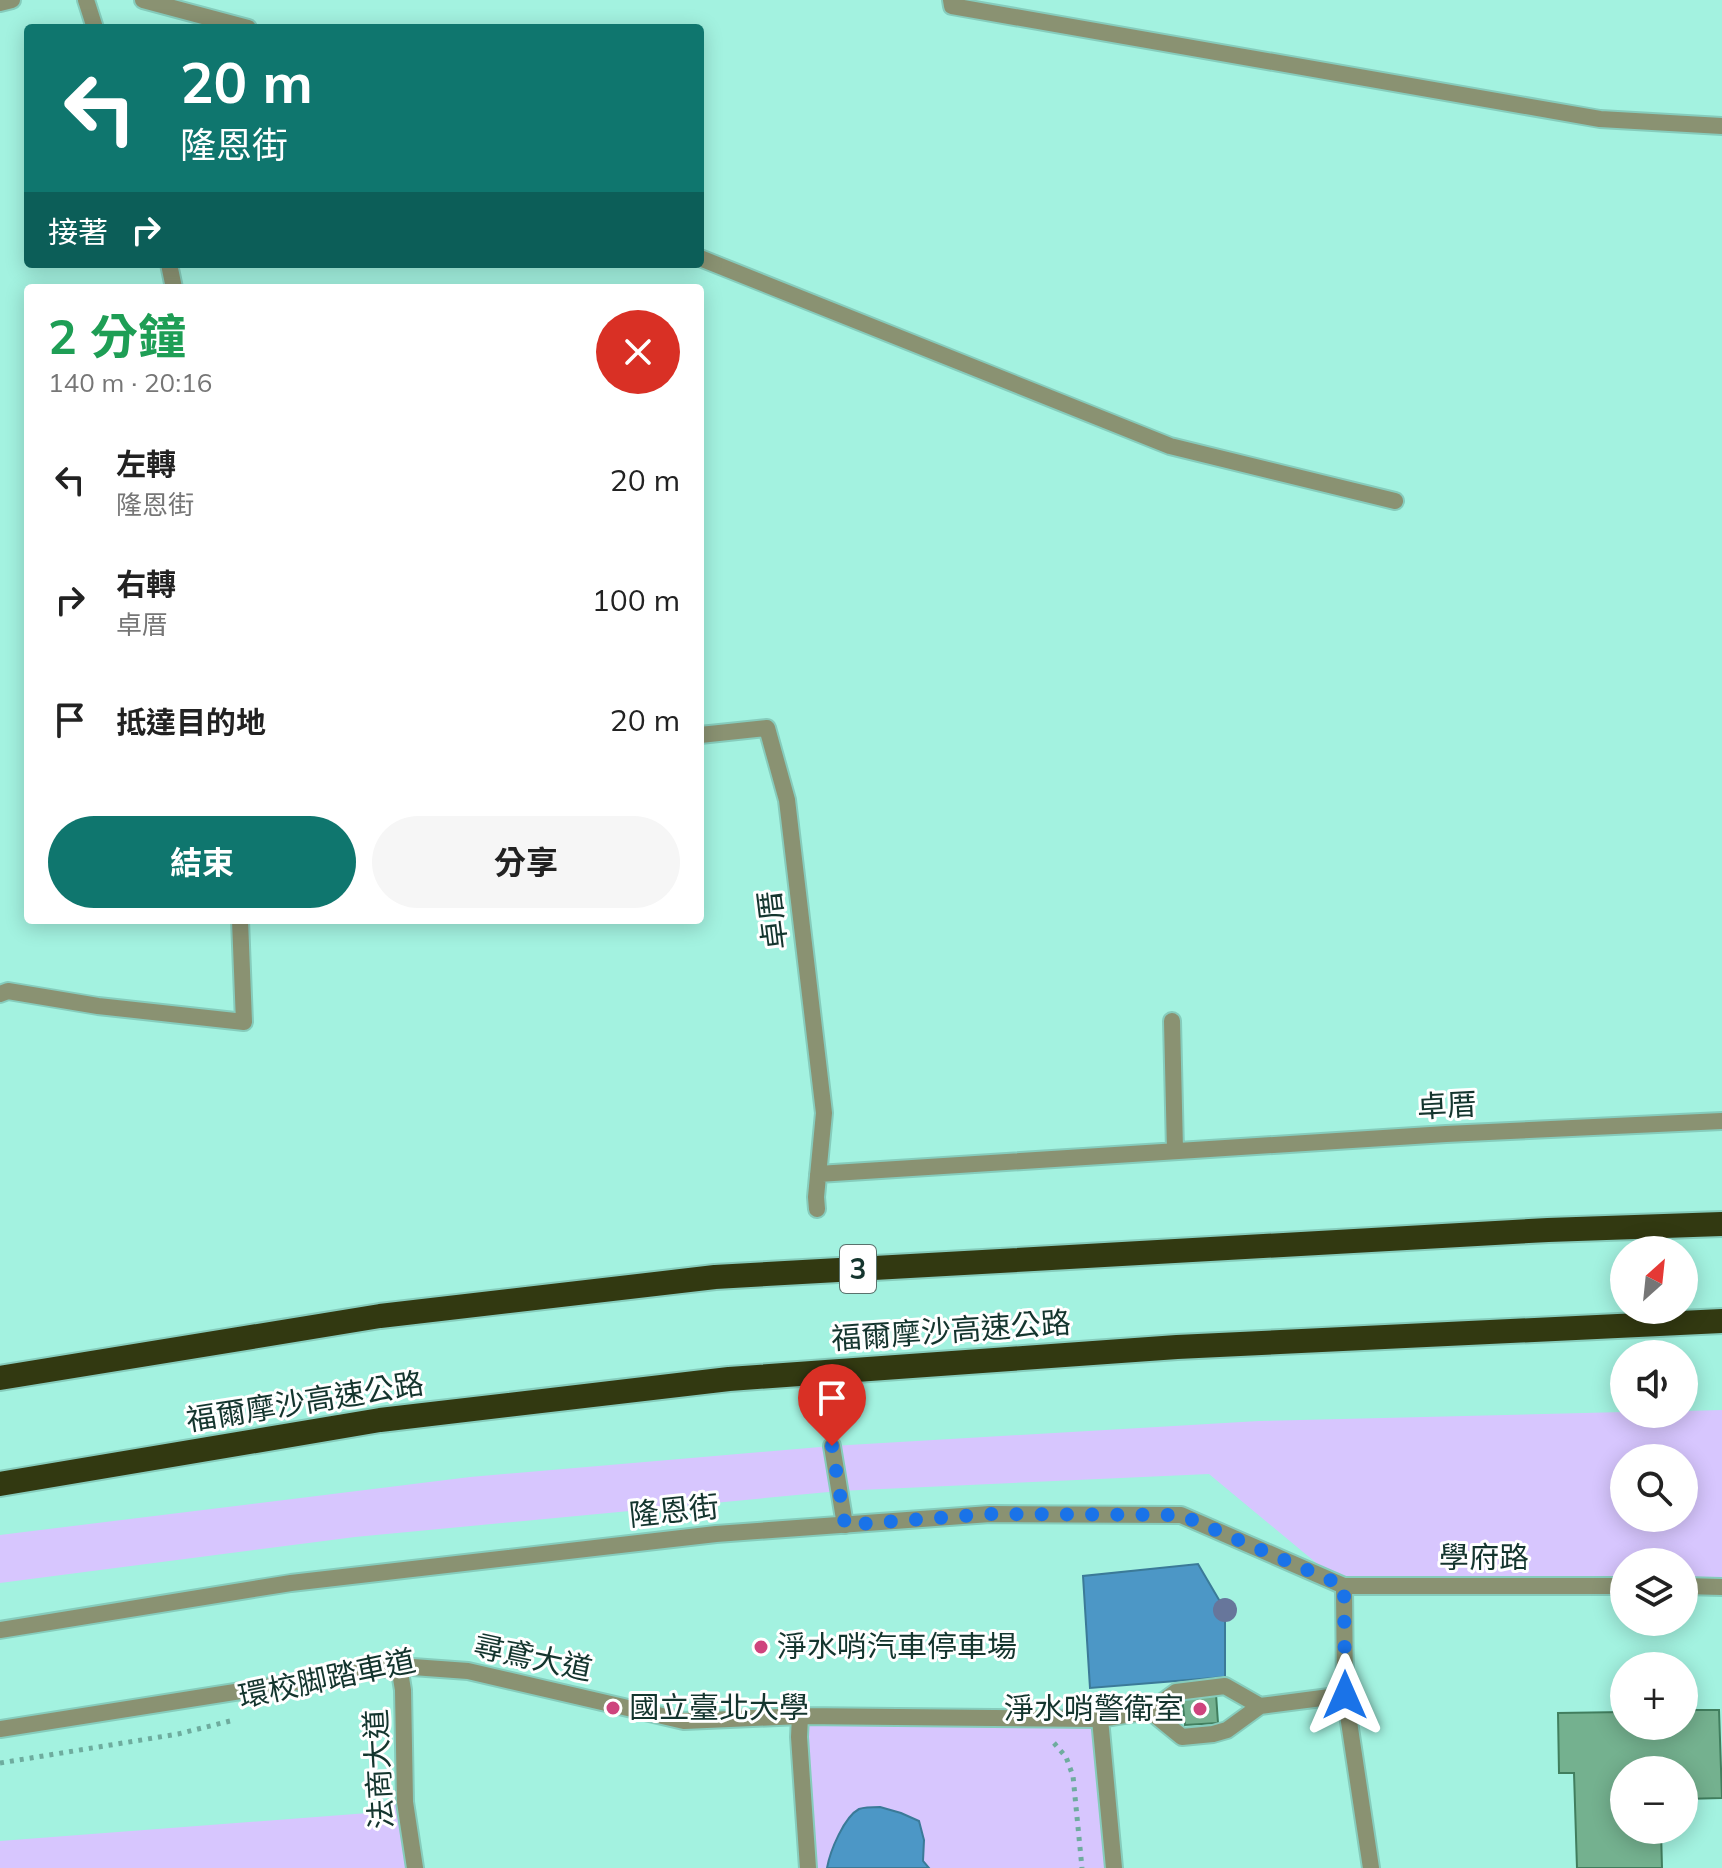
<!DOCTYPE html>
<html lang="zh-TW">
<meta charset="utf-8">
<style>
:root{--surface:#fff;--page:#f6f6f6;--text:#222;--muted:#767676;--accent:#0f766e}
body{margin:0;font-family:Mulish,"Noto Sans TC",sans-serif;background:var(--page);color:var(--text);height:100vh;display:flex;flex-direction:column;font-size:30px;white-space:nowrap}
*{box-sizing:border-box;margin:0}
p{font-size:26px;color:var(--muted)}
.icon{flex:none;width:44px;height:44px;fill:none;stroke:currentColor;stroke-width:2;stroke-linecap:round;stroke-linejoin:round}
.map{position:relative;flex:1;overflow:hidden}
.panel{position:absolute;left:24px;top:284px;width:680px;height:640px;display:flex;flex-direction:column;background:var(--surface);border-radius:8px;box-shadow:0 4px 20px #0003}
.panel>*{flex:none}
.banner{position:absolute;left:24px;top:24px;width:680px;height:244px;border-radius:8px;box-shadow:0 4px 20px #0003;background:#0f766e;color:#fff;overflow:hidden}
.needle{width:52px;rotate:27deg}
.buttons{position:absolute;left:1610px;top:1236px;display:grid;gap:16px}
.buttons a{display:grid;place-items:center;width:88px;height:88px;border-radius:50%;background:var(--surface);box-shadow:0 4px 20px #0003;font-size:40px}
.pin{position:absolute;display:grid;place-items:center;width:68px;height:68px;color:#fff;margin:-82px -34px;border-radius:50% 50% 50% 0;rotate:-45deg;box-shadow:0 0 8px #0007}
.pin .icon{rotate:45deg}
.me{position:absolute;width:88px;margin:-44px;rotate:0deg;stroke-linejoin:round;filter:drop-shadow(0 0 6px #0008)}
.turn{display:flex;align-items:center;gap:28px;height:168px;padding:0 24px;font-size:36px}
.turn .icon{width:104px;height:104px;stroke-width:2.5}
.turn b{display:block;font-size:56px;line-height:68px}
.then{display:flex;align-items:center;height:76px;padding:0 24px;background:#0003;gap:16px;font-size:30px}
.round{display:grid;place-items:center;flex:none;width:84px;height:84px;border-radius:42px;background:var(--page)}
.summary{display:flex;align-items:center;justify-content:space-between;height:136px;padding:0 24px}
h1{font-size:48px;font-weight:700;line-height:60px;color:#1e9e55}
.primary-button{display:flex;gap:16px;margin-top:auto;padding:16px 24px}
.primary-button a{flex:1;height:92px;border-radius:48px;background:var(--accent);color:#fff;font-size:32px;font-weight:700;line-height:92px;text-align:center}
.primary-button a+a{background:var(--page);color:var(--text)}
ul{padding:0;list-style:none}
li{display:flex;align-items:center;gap:24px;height:120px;padding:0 24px}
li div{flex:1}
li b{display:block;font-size:30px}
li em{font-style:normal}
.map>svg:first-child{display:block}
</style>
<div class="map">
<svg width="1722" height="1868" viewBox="0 0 1722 1868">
<rect width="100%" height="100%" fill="#a3f2e0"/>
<path fill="#d7c6fe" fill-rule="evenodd" d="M1722,1410V1587L1684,1586V1562H1624V1586H1344L1209,1474L839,1491L355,1537L0,1583V1535L470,1477L832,1446L1259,1421L1624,1412V1414H1684V1411ZM1624,1458H1684V1518H1624Z
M1089,1708L1109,1868H808L800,1716Z
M411,1792L421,1868H0V1841L368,1813Z"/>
<path fill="#4c97c6" stroke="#3b7a98" stroke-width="2" d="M1198,1564L1225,1610V1677L1090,1688L1083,1576Z
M880,1807L901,1813L919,1821L924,1840L923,1861L929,1868H827C830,1851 844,1817 859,1809C865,1807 873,1807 880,1807Z"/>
<path fill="#74b18f" stroke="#417e5e" stroke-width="2" d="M1216,1694L1218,1723L1185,1725L1182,1696Z
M1684,1710H1719L1722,1798L1684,1799V1770H1624V1830H1661L1662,1868H1577L1574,1773H1559L1558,1713L1624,1712V1726H1684Z"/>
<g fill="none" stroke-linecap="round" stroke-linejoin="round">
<g stroke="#86ccbc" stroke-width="20">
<path id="service" d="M86,0L95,28
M143,0L248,28
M951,0L952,6L1600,119L1722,126
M700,258L1170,446L1395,501
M169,264L174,288
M700,735L767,728L787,800L824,1113L816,1197L817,1209
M0,994L8,991L98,1006L244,1022L240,920
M1172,1021L1175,1151
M818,1174L1446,1134L1722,1121
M832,1446L845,1525
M399,1666L403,1690L405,1802L415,1868
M1150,1711L1182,1737L1213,1734L1227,1730L1260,1706L1345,1695
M800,1716L799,1737L808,1868
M1100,1719L1150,1711L1176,1692L1225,1686L1260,1706
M0,1729L399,1666L468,1671L684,1721L800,1716L1100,1719L1114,1868"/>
</g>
<g stroke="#86ccbc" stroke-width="20">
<path id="tertiary" d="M0,3L12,0
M1344,1586L1345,1695L1371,1868
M1684,1586L1722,1587
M0,1630L291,1583L716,1534L990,1514L1181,1515L1344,1586H1624"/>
</g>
<g stroke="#86ccbc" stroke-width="28">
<path id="motorway" d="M0,1378L380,1316L715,1277L1548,1230L1722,1224
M0,1484L380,1420L729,1379L1177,1347L1722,1321"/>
</g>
<path stroke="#6eac9e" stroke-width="5" stroke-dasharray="4 6" stroke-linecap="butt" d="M1054,1743L1066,1757L1073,1776L1082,1868
M0,1763L178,1734L230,1721"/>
<use href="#service" stroke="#8a9272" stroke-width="16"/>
<use href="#tertiary" stroke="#8a9272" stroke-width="16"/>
<use href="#motorway" stroke="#323911" stroke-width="24"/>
</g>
<circle fill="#67769b" cx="1225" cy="1610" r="12"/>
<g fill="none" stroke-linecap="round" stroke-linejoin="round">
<path stroke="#1a73e8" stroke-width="14" stroke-dasharray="0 25.2" d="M832,1446L845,1525L990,1514L1181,1515L1344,1586L1345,1695"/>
</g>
<g fill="#ce447d" stroke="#fff" stroke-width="3">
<circle cx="761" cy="1647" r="8"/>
<circle cx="613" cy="1708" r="8"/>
<circle cx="1200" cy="1709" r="8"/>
</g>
<g text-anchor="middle" stroke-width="6" stroke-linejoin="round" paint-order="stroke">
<rect fill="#fff" stroke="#5a726d" stroke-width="2" x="840" y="1245" width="36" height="48" rx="6"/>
<g font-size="28" font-weight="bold" fill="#14352e">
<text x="858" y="1279">3</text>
</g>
<g font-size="30" fill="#14352e" stroke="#fff">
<text transform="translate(773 920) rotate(-97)" y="10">卓厝</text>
<text transform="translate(1447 1106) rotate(-3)" y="10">卓厝</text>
<text transform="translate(951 1331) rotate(-4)" y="10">福爾摩沙高速公路</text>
<text transform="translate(305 1402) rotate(-9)" y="10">福爾摩沙高速公路</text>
<text transform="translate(674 1511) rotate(-6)" y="10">隆恩街</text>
<text x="1484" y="1568">學府路</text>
<text transform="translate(533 1658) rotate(12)" y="10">尋鳶大道</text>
<text transform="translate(327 1679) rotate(-12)" y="10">環校脚踏車道</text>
<text transform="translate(379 1769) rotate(-93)" y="10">法商大道</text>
</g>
<g font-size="30" fill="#14352e" stroke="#fff" text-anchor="start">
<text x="777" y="1657">淨水哨汽車停車場</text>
<text x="629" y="1718">國立臺北大學</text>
<text x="1184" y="1719" text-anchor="end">淨水哨警衛室</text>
</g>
</g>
</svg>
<div class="buttons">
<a><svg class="needle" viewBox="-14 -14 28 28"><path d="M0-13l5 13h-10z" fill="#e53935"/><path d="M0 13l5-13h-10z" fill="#767676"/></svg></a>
<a><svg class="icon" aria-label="sound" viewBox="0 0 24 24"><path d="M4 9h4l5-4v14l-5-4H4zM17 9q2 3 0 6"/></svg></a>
<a><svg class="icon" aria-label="search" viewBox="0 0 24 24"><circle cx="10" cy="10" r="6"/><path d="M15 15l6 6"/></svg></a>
<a><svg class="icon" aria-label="layers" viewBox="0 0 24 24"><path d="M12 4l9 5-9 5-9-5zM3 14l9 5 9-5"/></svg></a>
<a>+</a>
<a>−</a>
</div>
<div class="pin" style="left:832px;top:1446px;background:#d93025"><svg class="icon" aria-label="arrive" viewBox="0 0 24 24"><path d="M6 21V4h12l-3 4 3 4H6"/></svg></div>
<svg class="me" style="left:1345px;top:1695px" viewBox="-20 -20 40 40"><path d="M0-17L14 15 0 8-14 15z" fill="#1a73e8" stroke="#fff" stroke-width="4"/></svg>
<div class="banner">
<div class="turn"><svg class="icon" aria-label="left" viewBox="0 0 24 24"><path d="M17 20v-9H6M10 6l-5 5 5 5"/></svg><div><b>20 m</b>隆恩街</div></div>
<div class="then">接著<svg class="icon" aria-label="right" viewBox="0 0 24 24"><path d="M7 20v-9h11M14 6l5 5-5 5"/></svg></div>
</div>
<section class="panel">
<div class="summary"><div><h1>2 分鐘</h1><p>140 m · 20:16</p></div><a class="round" style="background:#d93025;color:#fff"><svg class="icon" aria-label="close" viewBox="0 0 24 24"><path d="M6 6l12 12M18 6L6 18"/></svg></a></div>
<ul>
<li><svg class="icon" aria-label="left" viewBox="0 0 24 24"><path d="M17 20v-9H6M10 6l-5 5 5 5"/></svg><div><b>左轉</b><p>隆恩街</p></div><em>20 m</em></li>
<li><svg class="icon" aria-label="right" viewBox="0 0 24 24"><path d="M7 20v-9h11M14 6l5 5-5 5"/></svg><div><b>右轉</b><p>卓厝</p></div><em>100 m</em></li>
<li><svg class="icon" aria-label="arrive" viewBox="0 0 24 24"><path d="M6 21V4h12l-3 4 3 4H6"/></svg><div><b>抵達目的地</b></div><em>20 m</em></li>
</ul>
<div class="primary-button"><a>結束</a><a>分享</a></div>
</section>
</div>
